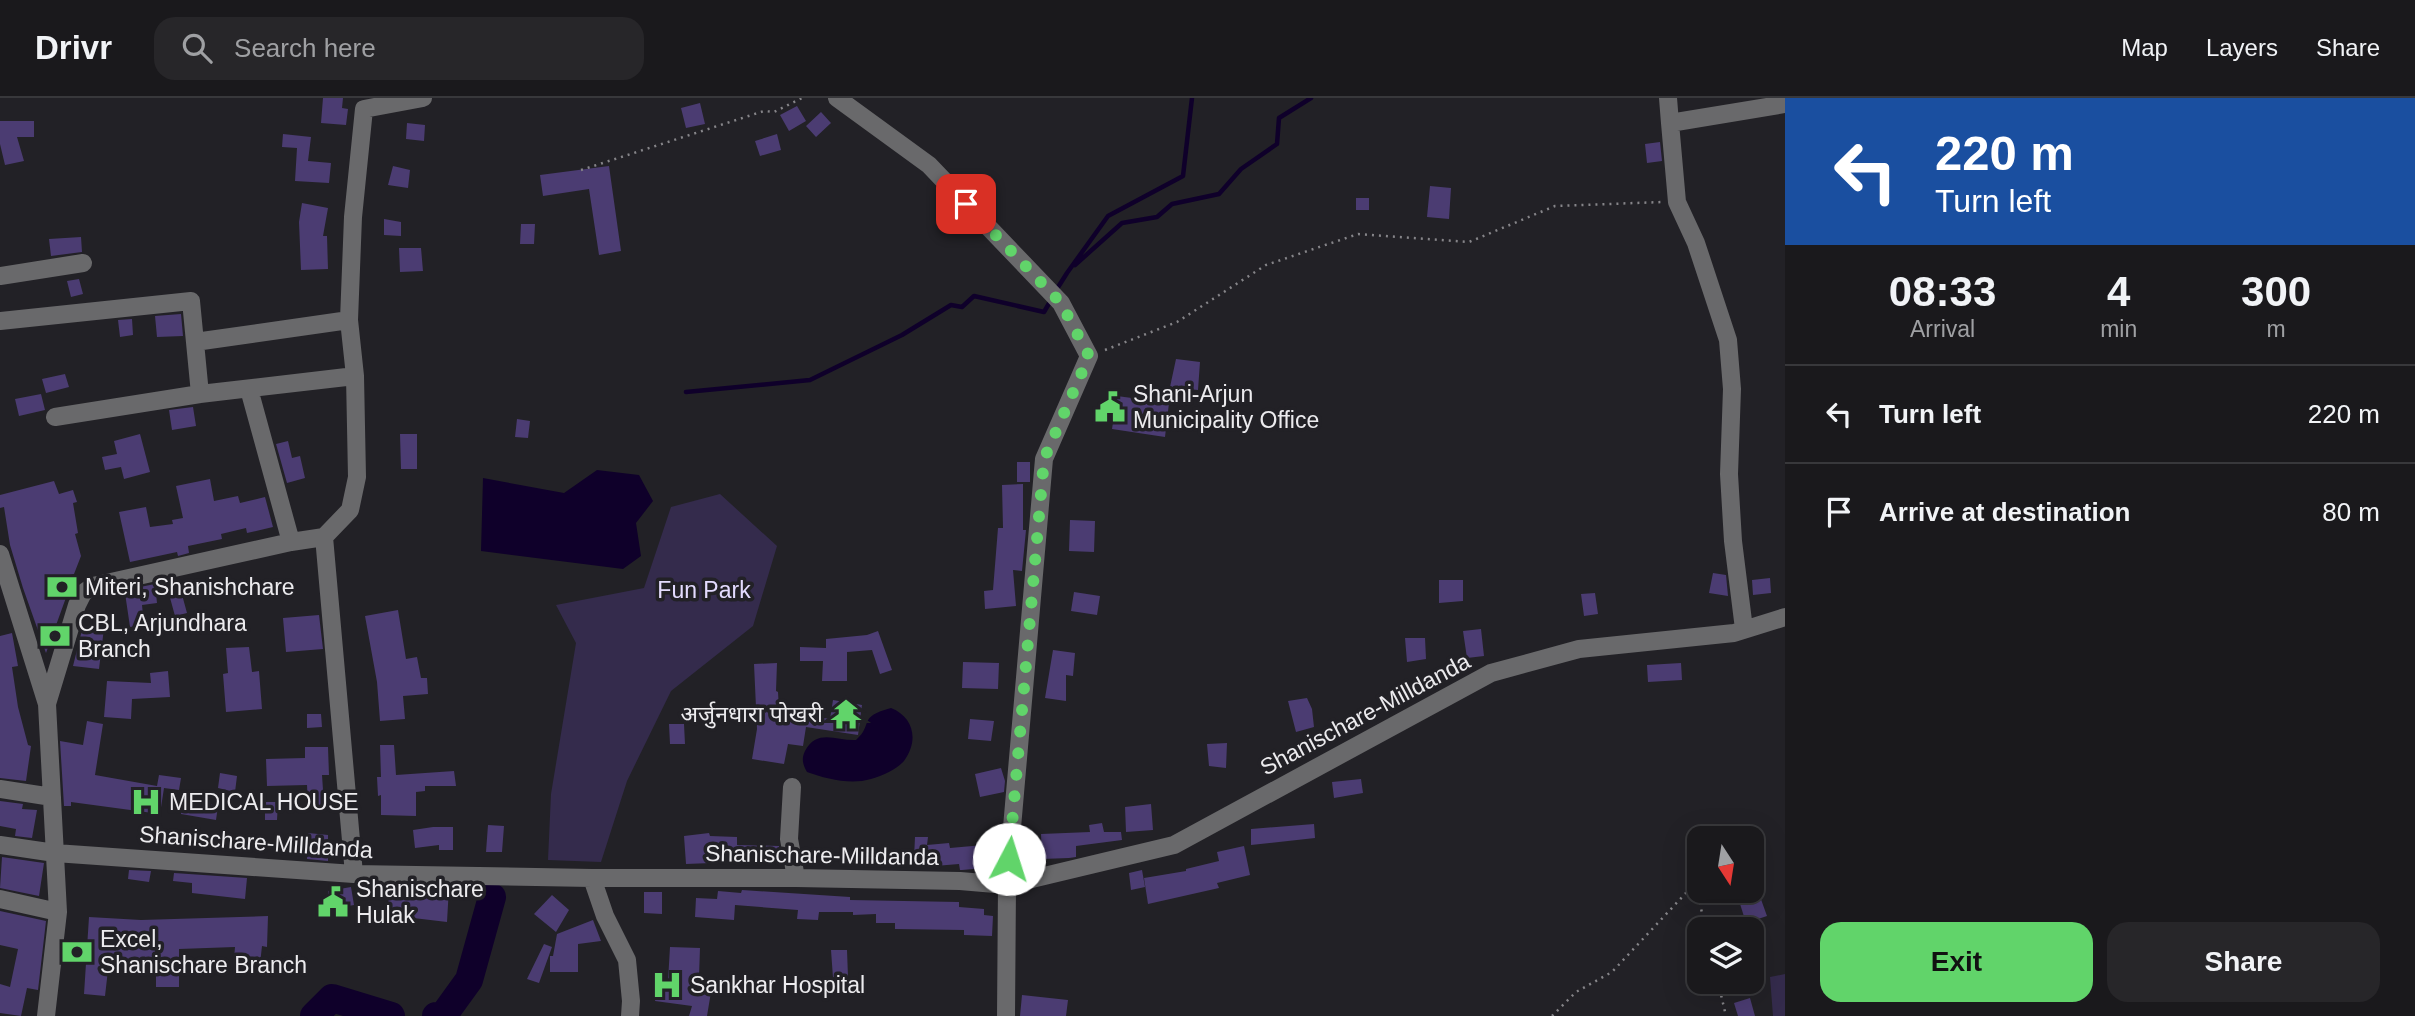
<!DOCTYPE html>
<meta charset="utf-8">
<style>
:root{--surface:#1a191c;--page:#272629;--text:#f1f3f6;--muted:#9fa0a3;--line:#38383b;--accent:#61d46a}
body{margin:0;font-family:Helvetica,"Noto Sans Devanagari",sans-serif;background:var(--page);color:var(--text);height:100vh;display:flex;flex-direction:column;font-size:26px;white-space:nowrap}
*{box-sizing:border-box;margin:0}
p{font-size:23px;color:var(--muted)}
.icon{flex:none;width:38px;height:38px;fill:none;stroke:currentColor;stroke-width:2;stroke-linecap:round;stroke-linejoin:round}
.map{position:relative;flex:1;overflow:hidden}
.details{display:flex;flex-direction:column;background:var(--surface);width:630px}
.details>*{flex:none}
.banner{background:#1a4fa0;color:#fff;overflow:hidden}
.needle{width:46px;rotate:168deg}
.buttons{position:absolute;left:1687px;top:728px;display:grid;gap:14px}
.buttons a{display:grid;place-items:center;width:77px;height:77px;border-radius:14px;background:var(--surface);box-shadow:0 7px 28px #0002,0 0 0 2px var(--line);font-size:35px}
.pin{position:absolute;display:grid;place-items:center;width:60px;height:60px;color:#fff;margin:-30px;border-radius:14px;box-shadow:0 4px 10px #0006}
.me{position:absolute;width:77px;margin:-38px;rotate:5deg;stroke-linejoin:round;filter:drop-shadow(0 0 5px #0008)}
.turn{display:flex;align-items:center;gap:24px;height:147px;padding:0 35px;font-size:32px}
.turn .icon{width:91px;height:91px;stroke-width:2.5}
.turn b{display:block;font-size:49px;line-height:60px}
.eta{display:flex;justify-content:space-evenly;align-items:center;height:119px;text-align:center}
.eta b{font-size:42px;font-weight:700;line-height:49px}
.action{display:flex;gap:14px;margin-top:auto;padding:14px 35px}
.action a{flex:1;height:80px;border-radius:21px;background:var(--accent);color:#111;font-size:28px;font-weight:700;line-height:80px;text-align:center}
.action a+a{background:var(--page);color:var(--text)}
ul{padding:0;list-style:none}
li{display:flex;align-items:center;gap:21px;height:98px;padding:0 35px;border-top:2px solid var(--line)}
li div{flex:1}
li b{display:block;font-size:26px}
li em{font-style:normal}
header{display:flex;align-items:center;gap:42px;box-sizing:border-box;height:98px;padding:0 35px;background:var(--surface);border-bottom:2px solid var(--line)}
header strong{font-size:33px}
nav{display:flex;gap:38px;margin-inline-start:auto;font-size:24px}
.search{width:490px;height:63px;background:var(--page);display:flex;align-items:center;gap:18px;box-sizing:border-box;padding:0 24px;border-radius:21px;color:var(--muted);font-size:26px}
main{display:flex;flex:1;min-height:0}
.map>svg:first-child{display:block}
</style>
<header>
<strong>Drivr</strong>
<div class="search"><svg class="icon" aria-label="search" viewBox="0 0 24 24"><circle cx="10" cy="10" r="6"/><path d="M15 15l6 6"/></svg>Search here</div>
<nav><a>Map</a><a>Layers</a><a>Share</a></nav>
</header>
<main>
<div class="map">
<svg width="1785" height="918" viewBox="0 0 1785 918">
<rect width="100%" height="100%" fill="#222126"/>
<path fill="#342b4c" d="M720,396L777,448L753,528L671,593L627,683L601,764L548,762L551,696L576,545L556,507L644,490L671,409Z
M1785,876V918H1773L1770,879Z"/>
<path fill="#0f002a" d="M597,372L639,377L653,403L636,425L641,458L623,471L481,453L483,380L564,395Z
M891,610C914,619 919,643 904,663C896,672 882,678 871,681C851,687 826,681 807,674C803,667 801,661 805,653C817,630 837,643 856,642C874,626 857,619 891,610Z"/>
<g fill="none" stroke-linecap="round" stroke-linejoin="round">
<path stroke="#0f002a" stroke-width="4.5" d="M1075,167L1122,125L1157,119L1172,106L1219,96L1241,71L1277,46L1279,20L1311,0
M1055,194L1067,175L1108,118L1183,78L1192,0
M686,294L810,282L902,237L951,207L962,209L974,198L1044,214L1051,202"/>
<path stroke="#0f002a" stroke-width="28" d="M314,918L332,900L391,918
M436,918H443L469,882L492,799"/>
</g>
<path fill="#4b3c72" d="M323,0H343L342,10L348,11L346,27L321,25Z
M700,5L705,26L686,30L681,10Z
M797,8L806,23L789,33L780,17Z
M821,14L831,25L816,39L806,28Z
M0,23H34V39H17L24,63L5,67L0,46Z
M407,25L425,27L424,43L406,41Z
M283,36L311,39L308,63L331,65L329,85L295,83L297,50L282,49Z
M777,36L781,52L760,58L755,43Z
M1660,44L1662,63L1647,65L1645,46Z
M393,68L410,72L408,90L388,87Z
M609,68L621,153L599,157L589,91L543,98L540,77Z
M1430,88L1451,90L1449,121L1427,119Z
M1356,100H1369V112H1356Z
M302,105L328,110L323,138H327L328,171L301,172L299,124Z
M384,121L401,124V138L384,137Z
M521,126H535L534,146H520Z
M81,139L82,154L51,158L49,141Z
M399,150H421L423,173L400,174Z
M79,181L83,196L71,199L67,183Z
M181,216L183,238L157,239L155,218Z
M132,221L133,237L120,239L118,222Z
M1176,261L1200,264L1198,292L1170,289Z
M65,276L69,289L46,295L42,281Z
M41,296L45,312L19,318L15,301Z
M1117,298L1169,305L1165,339L1112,331Z
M193,309L196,328L172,332L169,312Z
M517,321L530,323L528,340L515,339Z
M140,336L150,374L124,381L121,369L105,372L102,359L117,356L114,343Z
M400,336H417V371H401Z
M288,343L292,360L300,358L305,380L287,385L276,346Z
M1017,364H1030V384H1017Z
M210,381L214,403L238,398L240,405L265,399L273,429L247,435L246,430L221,436L222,441L188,448L189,455L178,458L177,454L130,464L119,414L146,409L150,429L173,426L172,422L183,420L176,388Z
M54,383L59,396L73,392L77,404L73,405L78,435L75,436L81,458L74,476L56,480L58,495L68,494L46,555L23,490L10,447L4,409L0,410V397Z
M1023,386V432H1026L1022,473L1013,472L1016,508L985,511L984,493L993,492L998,430H1003L1002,387Z
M1070,422L1095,423L1094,454L1069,453Z
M1713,475L1726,477L1728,498L1709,495Z
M1770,480L1771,495L1753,497L1752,482Z
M1439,482H1463V503L1439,505Z
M155,486L157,505L142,507L144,527L130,529L125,495L141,493L140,489Z
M181,493L187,515L175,518L169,496Z
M1074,494L1100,498L1097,517L1071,513Z
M1595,495L1598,516L1584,518L1581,496Z
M398,512L406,561L417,559L421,580H427L428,596L403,598L405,621L380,623L377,584L365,518Z
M319,517L323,551L286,554L283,520Z
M83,528L104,530L99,571L73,568Z
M1481,531L1484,558L1467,560L1463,533Z
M878,533L892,572L880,576L872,552L847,554V583H822L823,563H800V549L826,550V541L867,537Z
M12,535L18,568L12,569L18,609L28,647L31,648L26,683L0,680V538Z
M1405,540H1425L1426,561L1407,564Z
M249,549L252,574L259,573L262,611L226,614L223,576L228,575L226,550Z
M1053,552L1075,555L1073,578L1066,577V603L1045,600Z
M963,564L999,565L998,591L962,590Z
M777,565L776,593L778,594L779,612L830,621L833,602L862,607L858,637L806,629L803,648L788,646L784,666L752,661L757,631L754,566Z
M1681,565L1682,582L1648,584L1647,567Z
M168,573L170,599L132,601L131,621L104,619L107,583L151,585L150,575Z
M1307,600L1312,611L1314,629L1296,634L1288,603Z
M307,616H321L322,629L307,630Z
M970,621L994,623L991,643L968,641Z
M87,623L103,626L95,677L157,688L159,677L181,680L179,692L164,690L160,716L71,704V708H64L60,643L83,647Z
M669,626H684L685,646H670Z
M1227,645L1226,670L1209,668L1207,646Z
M380,647H394L396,677L454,673L456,688H425V693L416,694V718L381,717V697L378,698L377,679H381Z
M305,649H328L329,677H322L324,707L308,708L307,687L267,688L266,661L305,660Z
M1001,670L1005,683L1004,694L980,699L975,676Z
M220,675L237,678L235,694L218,690Z
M1361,681L1363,695L1334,700L1332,684Z
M182,701L218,708L216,722L181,716Z
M0,703L23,706L22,711L37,712L32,740L15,738L16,731L0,728Z
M265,704H278L277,722H265Z
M1151,706L1153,732L1126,734L1125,709Z
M1102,725L1104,734H1121L1122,742L1076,748V759L1069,760L1042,761L1041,736L1090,734L1089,727Z
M1314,726L1315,740L1251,747V731Z
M488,727L504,728L502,754H486Z
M433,729H453V752H439V747L415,750L413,732Z
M308,735L328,737V763L307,761Z
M709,735L710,738L737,739V747L779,748L780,761L736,760V764L686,766L684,738Z
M915,739H928L927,747L949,745L950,750L995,746L997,769L962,772H960L959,766L935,768L934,761L914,760Z
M1244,748L1250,777L1217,785L1219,790L1148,806L1144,780L1186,773V771L1219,763L1217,754Z
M2,759L44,765L39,798L0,790Z
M129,772L151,773L149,784L128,781Z
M1142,772L1145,789L1131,792L1129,775Z
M174,775L247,780L245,801L192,795V785L173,783Z
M389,788L449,789L447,824L388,817Z
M351,789L354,807L331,811L328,793Z
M742,792L850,799V802L959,804V809L984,811V817L993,818L992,838L964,837V832L895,831V825H876V816L853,817V814H819L818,822L797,821L798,812L735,807L734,822L695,819L696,800L717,801L718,793L741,795Z
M1736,793H1758L1767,818L1746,825Z
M644,794H662V816L644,815Z
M552,797L569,812L556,834L534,816Z
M0,813L46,823L38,892L27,890L21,918L0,915V886L10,889L18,851L0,847Z
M268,818L267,849L262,848L259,875L233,873L235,849L179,851V889H156V870L108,872L105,898L84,896L89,819L141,822Z
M593,822L601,843L578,846V874H550V858H553L557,836Z
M544,846L552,849L539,885L527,881Z
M670,849L700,850L699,879L713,882L707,918H689L692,908L655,903L658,882L668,883Z
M831,852H847L848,879L833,880Z
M1022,897L1068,902L1066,918H1020Z
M1750,900L1755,918H1738L1734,905Z"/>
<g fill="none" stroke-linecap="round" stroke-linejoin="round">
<path stroke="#868589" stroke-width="2.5" stroke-dasharray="2 5" stroke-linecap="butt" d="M581,72L764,13L774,14L802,0
M1105,252L1177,224L1266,167L1358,136L1469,144L1555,108L1662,104
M1737,740L1738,739
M1696,784L1705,831
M1718,884L1726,918
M1552,918L1576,894L1612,874L1699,781"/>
<path stroke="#69696b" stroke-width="18" d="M837,0L929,67L1061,205L1089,258L1044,361L1007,787L1006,918
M1668,0L1670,25
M0,178L83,165
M0,223L191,203L200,296
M195,244L349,222
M249,291L291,444
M55,319L200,296L355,278
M324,439L354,776
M0,456L47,606L58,814L46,918
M1744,531L1733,443L1729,376L1732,291L1728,242L1696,145L1677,104L1670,25L1785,6
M47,606L77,507L83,495L93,488L291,444L324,439L350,412L357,379L355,278L349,222L353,119L364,11L423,0
M792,689L789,741L796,780
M0,691L52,699
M0,747L55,755L354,776L592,780H796L960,783L1007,787L1174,747L1491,575L1579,551L1734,535L1785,519
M592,780L605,818L627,862L631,903L630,918
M0,801L58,814"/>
</g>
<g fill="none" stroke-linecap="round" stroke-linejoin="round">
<path stroke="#61d46a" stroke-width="12" stroke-dasharray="0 21.6" d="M966,106L1061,205L1089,258L1044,361L1009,761"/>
</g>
<defs>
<g id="civic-bare" transform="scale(2.415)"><path d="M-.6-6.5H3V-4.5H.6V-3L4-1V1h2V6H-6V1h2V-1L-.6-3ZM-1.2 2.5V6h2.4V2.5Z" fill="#61d46a" stroke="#222126" stroke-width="2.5" paint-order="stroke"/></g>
<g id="bank-bare" transform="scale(2.415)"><path d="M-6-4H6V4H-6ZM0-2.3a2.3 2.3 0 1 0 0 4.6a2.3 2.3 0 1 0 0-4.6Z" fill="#61d46a" stroke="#222126" stroke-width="2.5" paint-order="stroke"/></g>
<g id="temple-bare" transform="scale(2.415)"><path d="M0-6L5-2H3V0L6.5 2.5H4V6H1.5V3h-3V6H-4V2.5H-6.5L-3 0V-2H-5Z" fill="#61d46a" stroke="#222126" stroke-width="2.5" paint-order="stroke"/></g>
<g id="hospital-bare" transform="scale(2.415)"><path d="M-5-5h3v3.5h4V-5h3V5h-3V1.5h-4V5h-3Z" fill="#61d46a" stroke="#222126" stroke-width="2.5" paint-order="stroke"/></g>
</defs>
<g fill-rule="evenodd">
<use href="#civic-bare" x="1110" y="309"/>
<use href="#bank-bare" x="62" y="489"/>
<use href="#bank-bare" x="55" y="538"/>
<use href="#temple-bare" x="846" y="616"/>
<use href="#hospital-bare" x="146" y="704"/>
<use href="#civic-bare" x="333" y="804"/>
<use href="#bank-bare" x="77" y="854"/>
<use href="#hospital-bare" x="667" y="887"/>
</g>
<g text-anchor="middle" stroke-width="7" stroke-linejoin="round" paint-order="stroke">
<g font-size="23" fill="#ecebee" stroke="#222126" text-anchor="start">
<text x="1133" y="304">Shani-Arjun<tspan x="1133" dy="26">Municipality Office</tspan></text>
<text x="85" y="497">Miteri, Shanishchare</text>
<text x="78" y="533">CBL, Arjundhara<tspan x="78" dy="26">Branch</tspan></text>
<text x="823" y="624" text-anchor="end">अर्जुनधारा पोखरी</text>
<text x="169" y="712">MEDICAL HOUSE</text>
<text x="356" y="799">Shanischare<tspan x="356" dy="26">Hulak</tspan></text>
<text x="100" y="849">Excel,<tspan x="100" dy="26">Shanischare Branch</tspan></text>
<text x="690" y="895">Sankhar Hospital</text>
</g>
<g font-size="23" fill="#e3dbfe" stroke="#222126">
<text x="704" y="500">Fun Park</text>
</g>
<g font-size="23" fill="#ecebee" stroke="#222126">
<text transform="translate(1365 616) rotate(-28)" y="8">Shanischare-Milldanda</text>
<text transform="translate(256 744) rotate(4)" y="8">Shanischare-Milldanda</text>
<text transform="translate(822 757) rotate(1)" y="8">Shanischare-Milldanda</text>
</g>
</g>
</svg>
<div class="buttons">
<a><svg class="needle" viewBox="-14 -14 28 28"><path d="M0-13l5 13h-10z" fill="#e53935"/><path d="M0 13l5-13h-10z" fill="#9fa0a3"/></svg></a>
<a><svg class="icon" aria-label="layers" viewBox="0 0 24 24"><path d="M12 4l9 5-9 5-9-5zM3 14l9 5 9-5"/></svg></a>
</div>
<div class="pin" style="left:966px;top:106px;background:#d93025"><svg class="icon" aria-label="arrive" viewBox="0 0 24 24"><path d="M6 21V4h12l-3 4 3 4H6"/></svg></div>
<svg class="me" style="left:1009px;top:761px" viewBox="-20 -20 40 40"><circle r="19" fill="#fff"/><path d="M0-13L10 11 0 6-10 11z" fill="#61d46a"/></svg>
</div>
<section class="details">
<div class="banner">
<div class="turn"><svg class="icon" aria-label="left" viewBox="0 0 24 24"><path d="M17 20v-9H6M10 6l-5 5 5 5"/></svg><div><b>220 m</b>Turn left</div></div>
</div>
<div class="eta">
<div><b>08:33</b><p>Arrival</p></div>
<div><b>4</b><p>min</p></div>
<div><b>300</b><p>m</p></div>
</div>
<ul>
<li><svg class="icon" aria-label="left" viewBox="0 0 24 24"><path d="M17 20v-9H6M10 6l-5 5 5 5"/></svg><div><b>Turn left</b></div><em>220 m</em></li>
<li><svg class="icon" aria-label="arrive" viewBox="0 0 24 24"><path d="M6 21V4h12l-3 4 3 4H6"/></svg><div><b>Arrive at destination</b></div><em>80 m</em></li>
</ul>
<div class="action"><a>Exit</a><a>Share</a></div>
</section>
</main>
